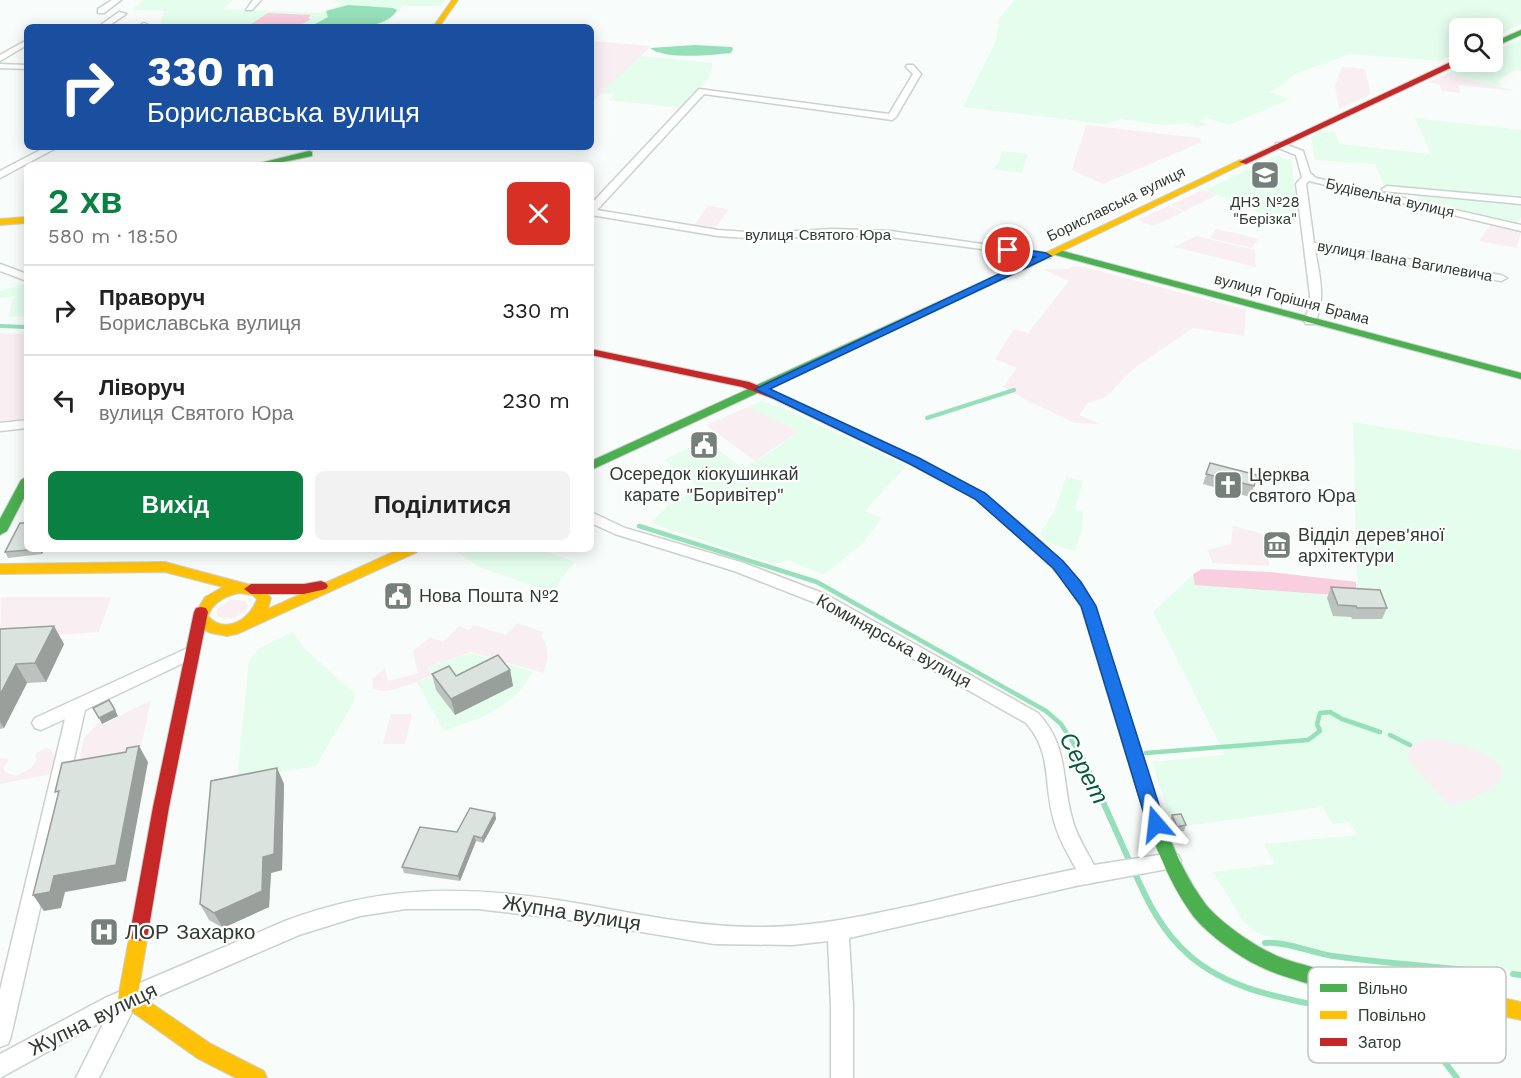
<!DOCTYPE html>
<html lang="uk">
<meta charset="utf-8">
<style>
:root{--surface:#fff;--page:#f2f2f2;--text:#222;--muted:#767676;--line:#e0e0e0;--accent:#0b8043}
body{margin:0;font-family:"Work Sans",sans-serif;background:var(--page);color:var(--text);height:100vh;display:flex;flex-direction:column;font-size:22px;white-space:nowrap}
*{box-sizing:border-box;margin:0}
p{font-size:20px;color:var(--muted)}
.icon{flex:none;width:33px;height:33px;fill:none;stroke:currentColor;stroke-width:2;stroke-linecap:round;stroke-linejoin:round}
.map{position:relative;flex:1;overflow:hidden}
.side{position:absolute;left:24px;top:162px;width:570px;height:390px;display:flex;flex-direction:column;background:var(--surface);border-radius:9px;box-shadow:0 3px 15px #0003}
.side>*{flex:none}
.hud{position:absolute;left:24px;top:24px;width:570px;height:126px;border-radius:9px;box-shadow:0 3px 15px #0003;background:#1a4fa0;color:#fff;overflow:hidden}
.controls{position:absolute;left:1449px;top:18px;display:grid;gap:12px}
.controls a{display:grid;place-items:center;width:54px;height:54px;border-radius:9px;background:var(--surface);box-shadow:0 3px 15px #0003;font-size:30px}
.pin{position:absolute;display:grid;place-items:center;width:51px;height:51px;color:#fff;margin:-26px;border:3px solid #fff;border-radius:50%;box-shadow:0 2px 6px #0007}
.me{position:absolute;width:66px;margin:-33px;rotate:343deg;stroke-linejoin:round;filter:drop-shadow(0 0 4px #0008)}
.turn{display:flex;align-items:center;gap:21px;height:126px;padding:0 24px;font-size:27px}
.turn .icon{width:78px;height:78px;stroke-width:2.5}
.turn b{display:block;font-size:42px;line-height:51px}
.round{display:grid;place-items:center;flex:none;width:63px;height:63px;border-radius:9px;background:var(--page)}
.headline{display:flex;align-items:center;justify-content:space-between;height:102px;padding:0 24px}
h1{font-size:36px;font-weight:600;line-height:45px;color:var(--accent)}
.cta{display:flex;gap:12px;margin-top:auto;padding:12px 24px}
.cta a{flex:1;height:69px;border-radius:9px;background:var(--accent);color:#fff;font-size:24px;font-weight:600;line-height:69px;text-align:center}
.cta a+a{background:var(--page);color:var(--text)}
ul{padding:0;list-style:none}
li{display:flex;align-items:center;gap:18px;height:90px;padding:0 24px;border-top:2px solid var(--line)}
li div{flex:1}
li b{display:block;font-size:22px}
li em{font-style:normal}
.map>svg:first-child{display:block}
</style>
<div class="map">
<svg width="1521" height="1078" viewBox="0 0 1521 1078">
<rect width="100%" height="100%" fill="#f8fcfa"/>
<path fill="#e4fded" d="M143,0H233L223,9L319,13L336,7L341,3L334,2L337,0H445L441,6H403L383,27H162L160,25L164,11L132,10Z
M1014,0H1521V24L1493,37L1492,28H1460L1459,52L1441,61L1350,54L1295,74L1279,87L1269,92L1290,99L1229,125L1207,118L1200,121L1208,125L1197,127L1189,123L1163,125L1121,119L1106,124L963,107L996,41L999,19Z
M1521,39V71L1516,70L1498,80L1502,87L1447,74L1472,62H1492L1493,52Z
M640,56L713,63L709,78L682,108L609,100L614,94L601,93Z
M1415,118L1521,130V198L1384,186L1375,164L1315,160L1311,137L1324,131L1335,132L1339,144L1431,154Z
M1002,151L1028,154L1021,173L992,169L998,164Z
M1277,156L1292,161L1297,221L1272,218L1205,190Z
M1417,194L1514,203L1521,205V217L1517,223L1418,200Z
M27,283V316L9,317L12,301L15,296L0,298V291Z
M762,401L785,409L906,466L865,511L882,518L861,545L823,575L789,560L775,564L650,523L671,503L699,489L664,460L705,440L742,468L762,458L798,432L748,407Z
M1353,422L1521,450V972L1363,956L1293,946L1256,932L1243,921L1213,872L1275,864L1264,844L1358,835L1349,822L1333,824L1322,807L1185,826L1181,818L1168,812L1152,762L1225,755L1153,612L1192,576L1357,588Z
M1066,477L1083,481L1075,509L1083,512L1082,529L1075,551L1049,543L1040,534L1055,510Z
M453,549H537L575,562L560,580L554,593L479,567Z
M293,632L305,649L355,694L354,701L316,766L237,779L249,661L260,648Z
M471,653L533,672L520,691L504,704L485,716L444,731L417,682L433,676L429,667Z"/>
<path fill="#f9eff2" d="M591,41L651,46L591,103Z
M1342,67L1365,69L1371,94L1339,109L1335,86Z
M1447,74L1516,91L1458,85L1460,93L1442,91L1439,84L1428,82Z
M1086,125L1199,138L1202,142L1103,184L1072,170Z
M1202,190L1216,195L1184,211L1171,205Z
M708,206L729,209L715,228L694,225Z
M1169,206L1183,212L1153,226L1138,220Z
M1490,225L1521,232L1517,248L1479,241Z
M1216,229L1256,238L1258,239L1252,248L1210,238Z
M1196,236L1255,250L1256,267L1174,247Z
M1075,266L1084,267L1246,310L1244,336L1193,328L1133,369L1106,397L1088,403L1079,415L1100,424L1075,423L1026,400L1003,387L1017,368L995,359L1014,329L1028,333L1069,281L1043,269H1068Z
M0,333L27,334V418L0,421Z
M748,407L799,431L755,461L706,425Z
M1233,526L1268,535L1269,566L1213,563L1207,550L1231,544Z
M1,597H111L99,632L0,639Z
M231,599L245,601L248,605L246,611L233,619L219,617L216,613L218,608Z
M517,623L544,632L541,636C550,649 549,659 543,673L471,652L428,667L432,676C416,681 387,697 372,688L373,678L385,668L388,681L418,673L413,651L430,637L443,642L459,626L469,630L474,625L506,635Z
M151,700L139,756L78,767L84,738L99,722L102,725Z
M391,714H412L405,744H383Z
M1431,738C1446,740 1507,754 1502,775C1499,788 1458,809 1446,803L1410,762L1407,753L1410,745Z
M45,748L50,749L56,757L52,774L0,784V758L9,759L4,766L5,772L16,776L31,768L37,760L35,754Z"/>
<path fill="#f9cede" d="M268,13L311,15L308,18L311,19L297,27H247Z
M1202,569L1270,572L1356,582V589L1378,598L1195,585L1193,574Z"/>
<path fill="#95e0b8" d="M348,5L393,8L397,10C386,31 335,31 315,24L328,17L326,11Z
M695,45L732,47L733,49L731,53C713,55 664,60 650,48Z"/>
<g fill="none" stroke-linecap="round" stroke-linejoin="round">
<path stroke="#95e0b8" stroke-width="4" d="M0,326L27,327
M927,418L1014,390"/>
<path stroke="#95e0b8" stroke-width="4.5" d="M639,526L817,582L1046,711L1061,724L1081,755
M1390,735L1410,745
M1146,753L1308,740L1320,731L1317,724L1320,713L1330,712L1342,719L1380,732"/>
<path stroke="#95e0b8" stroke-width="6" d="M1080,754C1096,785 1110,817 1124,849C1142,888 1156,927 1190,956C1260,1016 1367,994 1434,1050C1442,1058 1450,1069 1457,1078
M1265,943C1285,941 1312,953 1333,956C1385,963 1438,967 1490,972
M1513,974L1521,975"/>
<g stroke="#cad2cd" stroke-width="3">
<path id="street" d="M112,0H121L104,13H98V9Z
M253,0H261L252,10H246Z
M119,12L126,14L107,27H98Z
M144,23L148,25L146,27H137Z
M27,40V45L0,61V55Z
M0,64L27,65V69L0,68Z
M907,65H913L921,74L896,117L892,120L704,94L597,210L718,230L760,233L833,229L890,231L1046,253L1051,256L1050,258L890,237L833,235L760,239L718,236L591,215V204L699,89L889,114L913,74L906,67Z
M1276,143H1282L1303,151L1310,173L1316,178L1521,225V231L1309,181L1306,184L1314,243L1501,275L1507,278L1501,281L1315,249C1319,274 1327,300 1314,324H1306L1304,321L1309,308L1310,295L1296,184L1302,177L1296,155L1276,147Z
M46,147H58L0,178V171Z
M1387,186L1521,198V204L1383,191L1382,189Z
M0,264L27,274V281L0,271Z
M27,420V428L0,431V423Z
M591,512L625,528L744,563L825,594L1038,713C1069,747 1061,778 1072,818C1076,835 1086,850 1094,865L1171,853L1178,855L1181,861L1178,867L1076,886L849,938L853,1006V1078H831V1006L828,941L793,945L714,944L557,918L478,909H406L360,916L299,935L135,1006L99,1078H76L105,1020L0,1078V1054L105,998L285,921C379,886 458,885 557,900C622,910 688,927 755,927C813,928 868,915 925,903C975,891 1025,879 1076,869C1068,854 1058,838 1054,821C1043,785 1053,753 1026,723L813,602L734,571L615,534L591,523Z
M190,647L196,649L198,653L196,657L85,710L11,1036L8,1044L0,1047V990L65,719L41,730L35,728L32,723L35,718Z"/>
</g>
<g stroke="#cad2cd" stroke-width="2">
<path id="fast" d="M1521,30V35L1492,48V43Z
M309,151L312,152V156L268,165H252Z
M1055,249L1521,373V379L1052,254L1050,252Z
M1021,264L1026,267L1025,269L591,470V461Z
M27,476V492L7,531L0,535V519L21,480Z
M1131,738L1137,740L1139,744C1156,798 1170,855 1204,902C1216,919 1250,943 1269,952C1289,963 1314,966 1335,975L1338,981L1335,987L1328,990C1305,982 1280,977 1259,966C1239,957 1203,931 1191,913C1156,863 1141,802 1123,744L1125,740Z"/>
</g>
<g stroke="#cad2cd" stroke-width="2">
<path id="slow" d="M452,0H458L439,27H433Z
M1240,160L1247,162L1025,269L1021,270L1016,267Z
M27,217V223L0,225V219Z
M962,482L985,493L1042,542L1070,570L1093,602L1139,744L1137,748L1131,750L1125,748L1123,744L1081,607L1060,576L1032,548L975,499L957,489L956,486L957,483Z
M400,549H419L417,552L237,634L227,636L211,633L202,629L193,617L205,597L223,587L165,572L0,574V564L165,562L262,588L271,598L268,609ZM239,593L253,595L257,599C250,620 225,635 208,616C213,602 225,596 239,593Z
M139,925L146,927L148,933L138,994L211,1044L264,1071L267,1078H236L197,1058L121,1004L118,998L130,933L132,927Z
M1328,972L1367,979L1467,990L1521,1002V1020C1486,1012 1452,1007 1417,1003C1386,999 1350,999 1321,987L1318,981L1321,975Z"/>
</g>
<g stroke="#cad2cd" stroke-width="2">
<path id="jam" d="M1457,59L1463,62L1246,164L1239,162Z
M591,349L749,382L782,395L918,458L968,486L967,489H957L910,464L774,399L742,387L591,355Z
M321,581L326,583L328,586L326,589L304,594H251L244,589L251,584H304Z
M201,607L206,608L208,612L169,807L148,933L146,939L139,941L132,939L130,933L153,807L194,612L196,608Z"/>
</g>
<use href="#street" fill="#fefffe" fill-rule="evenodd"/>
<use href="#fast" fill="#4caf50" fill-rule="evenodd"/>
<use href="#slow" fill="#ffc107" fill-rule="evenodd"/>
<use href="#jam" fill="#c62828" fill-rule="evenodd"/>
</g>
<path fill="#bcc3bf" d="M1210,463L1254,486L1250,497L1203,484Z
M27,549H45L42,554L8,558L5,552Z
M1331,587L1387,608L1382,619H1352L1351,617L1333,616L1327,598Z
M0,629L64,644L46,682L27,683L4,728L0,729Z
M510,670L513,686L455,715L436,690L432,674L456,676Z
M277,768L284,784L282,870L271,873L269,907L223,928L209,920L200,904Z
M495,813L496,819L483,843L476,841L460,881L404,873L402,867L457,832Z
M1172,815L1186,825L1184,831L1175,832L1170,820Z"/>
<path fill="#999f9b" d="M39,549H45L42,554Z
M54,626L64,644L46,682L35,663Z
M16,664L27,683L4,728L0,722V695Z
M510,670L513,686L455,715L451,699Z
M115,710L118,716L102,724L99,718Z
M139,746L148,762L126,881L65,892L61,908L44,911L33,895L54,876Z
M277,768L284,784L282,870L271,873L269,907L223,928L214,913L263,857Z
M495,813L496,819L483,843L482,838Z
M474,836L476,841L460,881L458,876Z"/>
<path fill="#dbe3de" stroke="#999f9b" stroke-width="1.5" d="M1210,463L1257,475L1254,486L1206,474Z
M27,516V549H39L5,552L20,523H24Z
M1331,587L1380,590L1387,608H1357L1356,606L1338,605Z
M54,626L35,663L16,664L0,695V629Z
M498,655L510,670L451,699L432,674L449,666L456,676Z
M109,700L115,710L99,718L93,708Z
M139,746L116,865L54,876L50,892L33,895L59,791L55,792L62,763L126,752L127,748Z
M277,768L274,854L263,857L262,891L214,913L200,904L211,781Z
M470,808L495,813L482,838L474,836L458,876L402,867L420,827L457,832Z
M1181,814L1186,825L1177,827L1172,815Z"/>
<path fill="#1a73e8" stroke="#114b97" stroke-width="1.5" d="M1008,247L1046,253L1051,256L770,389L919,458L985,493L1063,561L1081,582L1096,606L1165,824L1162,829L1156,831L1150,829L1147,824L1081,606L1053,568L975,499L910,464L755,389L1035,257L1004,252L1003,250Z"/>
<defs>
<g id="school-square" transform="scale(1.5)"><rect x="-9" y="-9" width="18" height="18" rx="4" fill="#76807a" stroke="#fff"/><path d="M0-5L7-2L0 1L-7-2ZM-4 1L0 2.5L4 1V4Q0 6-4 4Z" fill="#fff"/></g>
<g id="civic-square" transform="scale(1.5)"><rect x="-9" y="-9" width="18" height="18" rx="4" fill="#76807a" stroke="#fff"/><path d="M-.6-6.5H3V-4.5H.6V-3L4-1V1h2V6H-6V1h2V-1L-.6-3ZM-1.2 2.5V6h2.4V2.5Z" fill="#fff"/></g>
<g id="church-square" transform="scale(1.5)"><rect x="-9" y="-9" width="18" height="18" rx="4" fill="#76807a" stroke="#fff"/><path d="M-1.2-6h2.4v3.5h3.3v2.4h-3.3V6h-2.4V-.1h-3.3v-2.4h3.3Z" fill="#fff"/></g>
<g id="museum-square" transform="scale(1.5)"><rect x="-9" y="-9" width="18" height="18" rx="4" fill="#76807a" stroke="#fff"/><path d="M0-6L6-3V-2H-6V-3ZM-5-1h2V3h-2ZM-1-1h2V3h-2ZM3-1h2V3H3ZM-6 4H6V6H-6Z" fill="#fff"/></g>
<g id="hospital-square" transform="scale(1.5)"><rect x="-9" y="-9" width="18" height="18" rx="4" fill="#76807a" stroke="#fff"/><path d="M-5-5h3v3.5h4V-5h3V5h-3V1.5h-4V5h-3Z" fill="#fff"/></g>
</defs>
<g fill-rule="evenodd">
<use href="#school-square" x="1265" y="175"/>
<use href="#civic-square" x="704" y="445"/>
<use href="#church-square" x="1228" y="485"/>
<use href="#museum-square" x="1277" y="545"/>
<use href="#civic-square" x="398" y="596"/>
<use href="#hospital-square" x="104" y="932"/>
</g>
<g text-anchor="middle" stroke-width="4.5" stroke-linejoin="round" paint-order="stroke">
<g font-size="15" fill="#303d35" stroke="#fff">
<text transform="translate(1390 198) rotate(13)" y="5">Будівельна вулиця</text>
<text transform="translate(1116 204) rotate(-26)" y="5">Бориславська вулиця</text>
<text x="818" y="240">вулиця Святого Юра</text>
<text transform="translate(1405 261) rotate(10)" y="5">вулиця Івана Вагилевича</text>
<text transform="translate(1292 299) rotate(15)" y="5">вулиця Горішня Брама</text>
</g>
<g font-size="15" fill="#303d35" stroke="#fff">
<text x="1265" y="207">ДНЗ №28<tspan x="1265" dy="17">"Берізка"</tspan></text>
</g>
<g font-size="18" fill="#303d35" stroke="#fff" text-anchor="start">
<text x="704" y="480" text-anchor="middle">Осередок кіокушинкай<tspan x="704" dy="21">карате "Боривітер"</tspan></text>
<text x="1249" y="481">Церква<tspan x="1249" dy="21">святого Юра</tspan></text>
<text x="1298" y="541">Відділ дерев'яної<tspan x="1298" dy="21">архітектури</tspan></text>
<text x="419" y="602">Нова Пошта №2</text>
</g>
<g font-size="18" fill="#303d35" stroke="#fff">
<text transform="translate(894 641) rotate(29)" y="6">Коминярська вулиця</text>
</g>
<g font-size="21" fill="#303d35" stroke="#fff">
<text transform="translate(572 913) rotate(9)" y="7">Жупна вулиця</text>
<text transform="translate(93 1019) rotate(-26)" y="7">Жупна вулиця</text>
</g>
<g font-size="21" fill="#303d35" stroke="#fff" text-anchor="start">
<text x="125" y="939">ЛОР Захарко</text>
</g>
<g font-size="24" font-style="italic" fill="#055b37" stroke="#fff">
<text transform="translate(1084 768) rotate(62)" y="8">Серет</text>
</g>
</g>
<rect x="1308" y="967" width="198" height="96" rx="9" fill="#fff" stroke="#c1c5c2" stroke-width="1.5"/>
<rect x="1320" y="984" width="27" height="8" fill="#4caf50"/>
<rect x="1320" y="1011" width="27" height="8" fill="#ffc107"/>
<rect x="1320" y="1038" width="27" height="8" fill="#c62828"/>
<g font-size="16" fill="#303d35">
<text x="1358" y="994">Вільно</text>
<text x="1358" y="1021">Повільно</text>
<text x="1358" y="1048">Затор</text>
</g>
</svg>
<div class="controls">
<a><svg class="icon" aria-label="search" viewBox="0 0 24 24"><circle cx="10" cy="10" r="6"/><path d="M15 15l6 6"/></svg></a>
</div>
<div class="pin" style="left:1008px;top:250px;background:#d93025"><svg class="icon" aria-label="arrive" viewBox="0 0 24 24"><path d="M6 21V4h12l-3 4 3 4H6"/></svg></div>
<svg class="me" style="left:1156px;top:824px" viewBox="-20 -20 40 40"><path d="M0-17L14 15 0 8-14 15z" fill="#1a73e8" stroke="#fff" stroke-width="4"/></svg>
<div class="hud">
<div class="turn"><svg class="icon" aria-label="right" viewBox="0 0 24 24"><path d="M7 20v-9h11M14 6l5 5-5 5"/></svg><div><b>330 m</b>Бориславська вулиця</div></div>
</div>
<section class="side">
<div class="headline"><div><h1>2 хв</h1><p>580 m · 18:50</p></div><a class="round" style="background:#d93025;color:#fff"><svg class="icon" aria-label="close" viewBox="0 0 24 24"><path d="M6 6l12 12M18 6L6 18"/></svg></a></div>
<ul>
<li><svg class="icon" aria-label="right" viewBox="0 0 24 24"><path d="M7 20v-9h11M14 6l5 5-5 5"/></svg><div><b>Праворуч</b><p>Бориславська вулиця</p></div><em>330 m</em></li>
<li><svg class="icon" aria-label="left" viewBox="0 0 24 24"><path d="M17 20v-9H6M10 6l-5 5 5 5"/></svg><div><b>Ліворуч</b><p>вулиця Святого Юра</p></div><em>230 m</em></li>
</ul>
<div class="cta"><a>Вихід</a><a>Поділитися</a></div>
</section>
</div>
